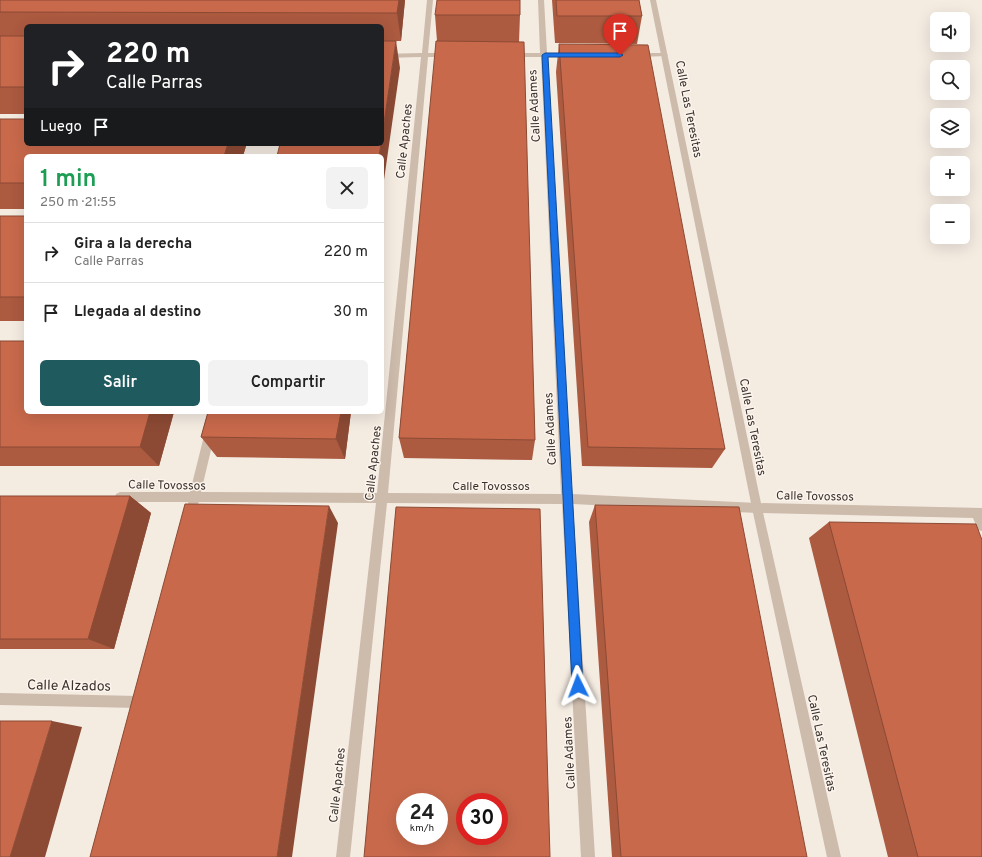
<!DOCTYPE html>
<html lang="es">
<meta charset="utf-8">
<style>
:root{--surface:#fff;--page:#f2f2f2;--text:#222;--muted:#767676;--line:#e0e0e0;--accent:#1f5a5e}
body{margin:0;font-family:Overpass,sans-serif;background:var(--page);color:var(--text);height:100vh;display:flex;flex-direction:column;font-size:15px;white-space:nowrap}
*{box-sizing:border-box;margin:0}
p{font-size:13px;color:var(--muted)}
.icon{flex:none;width:22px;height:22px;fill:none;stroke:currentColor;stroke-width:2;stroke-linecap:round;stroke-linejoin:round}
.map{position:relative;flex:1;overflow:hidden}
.sheet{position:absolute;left:24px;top:154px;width:360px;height:260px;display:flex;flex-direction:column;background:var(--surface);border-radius:6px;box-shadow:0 4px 16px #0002}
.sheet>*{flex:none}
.guide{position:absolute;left:24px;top:24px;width:360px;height:122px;border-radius:6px;box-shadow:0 4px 16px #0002;background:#202124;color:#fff;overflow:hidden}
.fabs{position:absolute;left:930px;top:12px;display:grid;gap:8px}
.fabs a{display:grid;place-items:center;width:40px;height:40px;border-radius:6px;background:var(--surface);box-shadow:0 4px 16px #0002;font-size:20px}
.speed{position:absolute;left:396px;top:793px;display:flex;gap:8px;font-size:20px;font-weight:700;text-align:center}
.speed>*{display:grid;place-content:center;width:52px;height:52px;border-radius:50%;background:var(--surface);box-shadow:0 4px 16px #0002;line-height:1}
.speed small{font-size:10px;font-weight:400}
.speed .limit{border:6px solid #d22;background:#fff;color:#111}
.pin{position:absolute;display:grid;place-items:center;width:34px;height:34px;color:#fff;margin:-41px -17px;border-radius:50% 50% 50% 0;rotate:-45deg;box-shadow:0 0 4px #0007}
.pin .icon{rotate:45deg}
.me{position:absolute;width:44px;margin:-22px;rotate:357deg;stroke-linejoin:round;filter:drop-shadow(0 0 3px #0008)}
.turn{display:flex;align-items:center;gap:14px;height:84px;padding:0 16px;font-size:18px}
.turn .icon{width:52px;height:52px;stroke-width:2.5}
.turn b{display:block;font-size:28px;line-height:34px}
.then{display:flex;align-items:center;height:38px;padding:0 16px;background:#0003;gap:8px;font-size:15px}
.round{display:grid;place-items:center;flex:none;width:42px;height:42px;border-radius:6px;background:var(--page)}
.overview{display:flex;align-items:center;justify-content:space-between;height:68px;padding:0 16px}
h1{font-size:24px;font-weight:600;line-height:30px;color:#1e9e55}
.primary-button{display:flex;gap:8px;margin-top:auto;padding:8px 16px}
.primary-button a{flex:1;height:46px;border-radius:6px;background:var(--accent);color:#fff;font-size:16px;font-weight:600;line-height:46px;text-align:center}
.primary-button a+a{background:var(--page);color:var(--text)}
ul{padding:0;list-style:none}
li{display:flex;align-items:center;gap:12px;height:60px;padding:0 16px;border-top:1px solid var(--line)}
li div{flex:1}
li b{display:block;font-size:15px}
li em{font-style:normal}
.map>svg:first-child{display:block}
</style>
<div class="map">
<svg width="982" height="857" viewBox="0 0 982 857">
<rect width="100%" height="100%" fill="#f4ebe1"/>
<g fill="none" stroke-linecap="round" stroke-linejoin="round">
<path fill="#cdbbac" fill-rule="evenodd" d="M427,0H433L428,53H447L450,55L447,57H428L388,493L561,494L541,57H511L508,55L511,53H540L538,0H544L547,53H571L574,55L571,57H547L572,494L757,503L982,508V531L978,530L973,518L757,513L573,504L595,857H581L562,504L387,503L350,857H336L376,503L199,502L197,506L193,508L189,506L188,502H120L116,500L115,497L116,494L120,492H190L210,412H220L201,492L377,493L421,57L382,58V54L422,53Z
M665,53L668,55L667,56L637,57L634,55L637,53Z
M0,693L138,696L142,698L144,702L142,706L138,708L0,705Z"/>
<path fill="#cdbbac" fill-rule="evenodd" d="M650,0H656L762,508L841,857H827L752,508Z"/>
</g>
<path fill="#ac5a40" d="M0,0H405L401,41H382V26H26V114H0Z
M552,0H639L642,16L637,44L555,43Z
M435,15H520L519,42L535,440L532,460L404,458L399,438L437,41Z
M559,44L725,449L712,468L582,466L556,72Z
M0,119L26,144H245L246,146L243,156H26V209H0Z
M0,216H26V321H0Z
M0,341L174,412L159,466H0Z
M208,412H351L345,459L217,457L201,437Z
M0,496H130L151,513L114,649H0Z
M595,505L807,857H612L589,522Z
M829,522L982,857H888L809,538Z"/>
<path fill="#8c4a34" d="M399,0H405L401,41L397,13Z
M396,41L400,68L382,194V156H379L381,144H382V136Z
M228,144H245L246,146L243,156H224Z
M150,412H174L159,466L140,447Z
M341,412H351L345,459L336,439Z
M130,496L151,513L114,649L88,639Z
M329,506L338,523L292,857H277Z
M52,721L82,727L45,857H10Z"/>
<path fill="#c8694b" stroke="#8c4a34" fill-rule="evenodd" d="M0,0H399L397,13L0,12Z
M437,0H520V15H435Z
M556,0H639L642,16H557Z
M0,36H26V87H0Z
M382,41H396L382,136Z
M436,41L524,42L535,440L399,438Z
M559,44L648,45L725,449L588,447Z
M0,119H26V144H228L224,156H26V183H0Z
M280,144H381L379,156H277Z
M0,216H26V297H0Z
M0,341H26V412H150L140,447H0Z
M208,412H341L336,439L201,437Z
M0,496H130L88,639H0Z
M185,504L329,506L277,857H90Z
M595,505L739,507L807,857H621Z
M396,507L540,509L550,857H364ZM405,802H439V836H405ZM465,802H499V836H465Z
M829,522L976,524L982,540V857H918Z
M0,721H52L10,857H0Z"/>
<path fill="#1a73e8" stroke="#114b97" d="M545,53H620L623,55L620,57H548L583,686L582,690L578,691L574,690L572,686L542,55Z"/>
<g text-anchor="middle" stroke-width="3" stroke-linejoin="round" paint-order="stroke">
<g font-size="12" fill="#3b302b" stroke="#fbf5ee">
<text transform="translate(534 106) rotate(-93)" y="4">Calle Adames</text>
<text transform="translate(689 109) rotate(79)" y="4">Calle Las Teresitas</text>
<text transform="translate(404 141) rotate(-84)" y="4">Calle Apaches</text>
<text transform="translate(753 427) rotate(79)" y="4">Calle Las Teresitas</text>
<text transform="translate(550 429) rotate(-93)" y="4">Calle Adames</text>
<text transform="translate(373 463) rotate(-84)" y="4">Calle Apaches</text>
<text transform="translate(167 485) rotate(1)" y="4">Calle Tovossos</text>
<text x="491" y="490">Calle Tovossos</text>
<text transform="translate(815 496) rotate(1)" y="4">Calle Tovossos</text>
<text transform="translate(822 743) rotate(78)" y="4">Calle Las Teresitas</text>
<text transform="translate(569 753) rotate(-93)" y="4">Calle Adames</text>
<text transform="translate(337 785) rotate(-84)" y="4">Calle Apaches</text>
</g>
<g font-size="14" fill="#3b302b" stroke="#fbf5ee">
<text transform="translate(69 685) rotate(1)" y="5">Calle Alzados</text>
</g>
</g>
</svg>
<div class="fabs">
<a><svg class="icon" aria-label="sound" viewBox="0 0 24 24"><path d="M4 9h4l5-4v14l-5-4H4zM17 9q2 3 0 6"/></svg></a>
<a><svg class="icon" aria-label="search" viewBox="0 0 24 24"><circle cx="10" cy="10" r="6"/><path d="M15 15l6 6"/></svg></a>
<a><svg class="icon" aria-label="layers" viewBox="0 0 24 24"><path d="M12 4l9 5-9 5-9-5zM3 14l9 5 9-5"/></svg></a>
<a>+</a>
<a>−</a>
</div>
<div class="speed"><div>24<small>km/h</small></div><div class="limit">30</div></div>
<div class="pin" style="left:620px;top:55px;background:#d93025"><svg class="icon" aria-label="arrive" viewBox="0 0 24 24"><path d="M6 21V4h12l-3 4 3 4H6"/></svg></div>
<svg class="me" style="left:578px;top:686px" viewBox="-20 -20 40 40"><path d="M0-17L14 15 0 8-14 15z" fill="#1a73e8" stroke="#fff" stroke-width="4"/></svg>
<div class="guide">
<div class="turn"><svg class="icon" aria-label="right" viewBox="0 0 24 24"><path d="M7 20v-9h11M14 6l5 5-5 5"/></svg><div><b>220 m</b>Calle Parras</div></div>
<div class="then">Luego<svg class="icon" aria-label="arrive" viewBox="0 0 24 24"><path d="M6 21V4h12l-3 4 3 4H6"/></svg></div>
</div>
<section class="sheet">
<div class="overview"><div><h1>1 min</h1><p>250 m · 21:55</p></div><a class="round"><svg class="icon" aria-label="close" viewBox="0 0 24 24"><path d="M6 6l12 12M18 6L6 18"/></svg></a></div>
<ul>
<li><svg class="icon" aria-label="right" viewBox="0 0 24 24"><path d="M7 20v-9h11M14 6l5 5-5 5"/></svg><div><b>Gira a la derecha</b><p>Calle Parras</p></div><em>220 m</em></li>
<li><svg class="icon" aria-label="arrive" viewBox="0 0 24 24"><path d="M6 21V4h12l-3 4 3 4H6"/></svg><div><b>Llegada al destino</b></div><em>30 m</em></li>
</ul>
<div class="primary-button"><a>Salir</a><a>Compartir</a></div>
</section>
</div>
